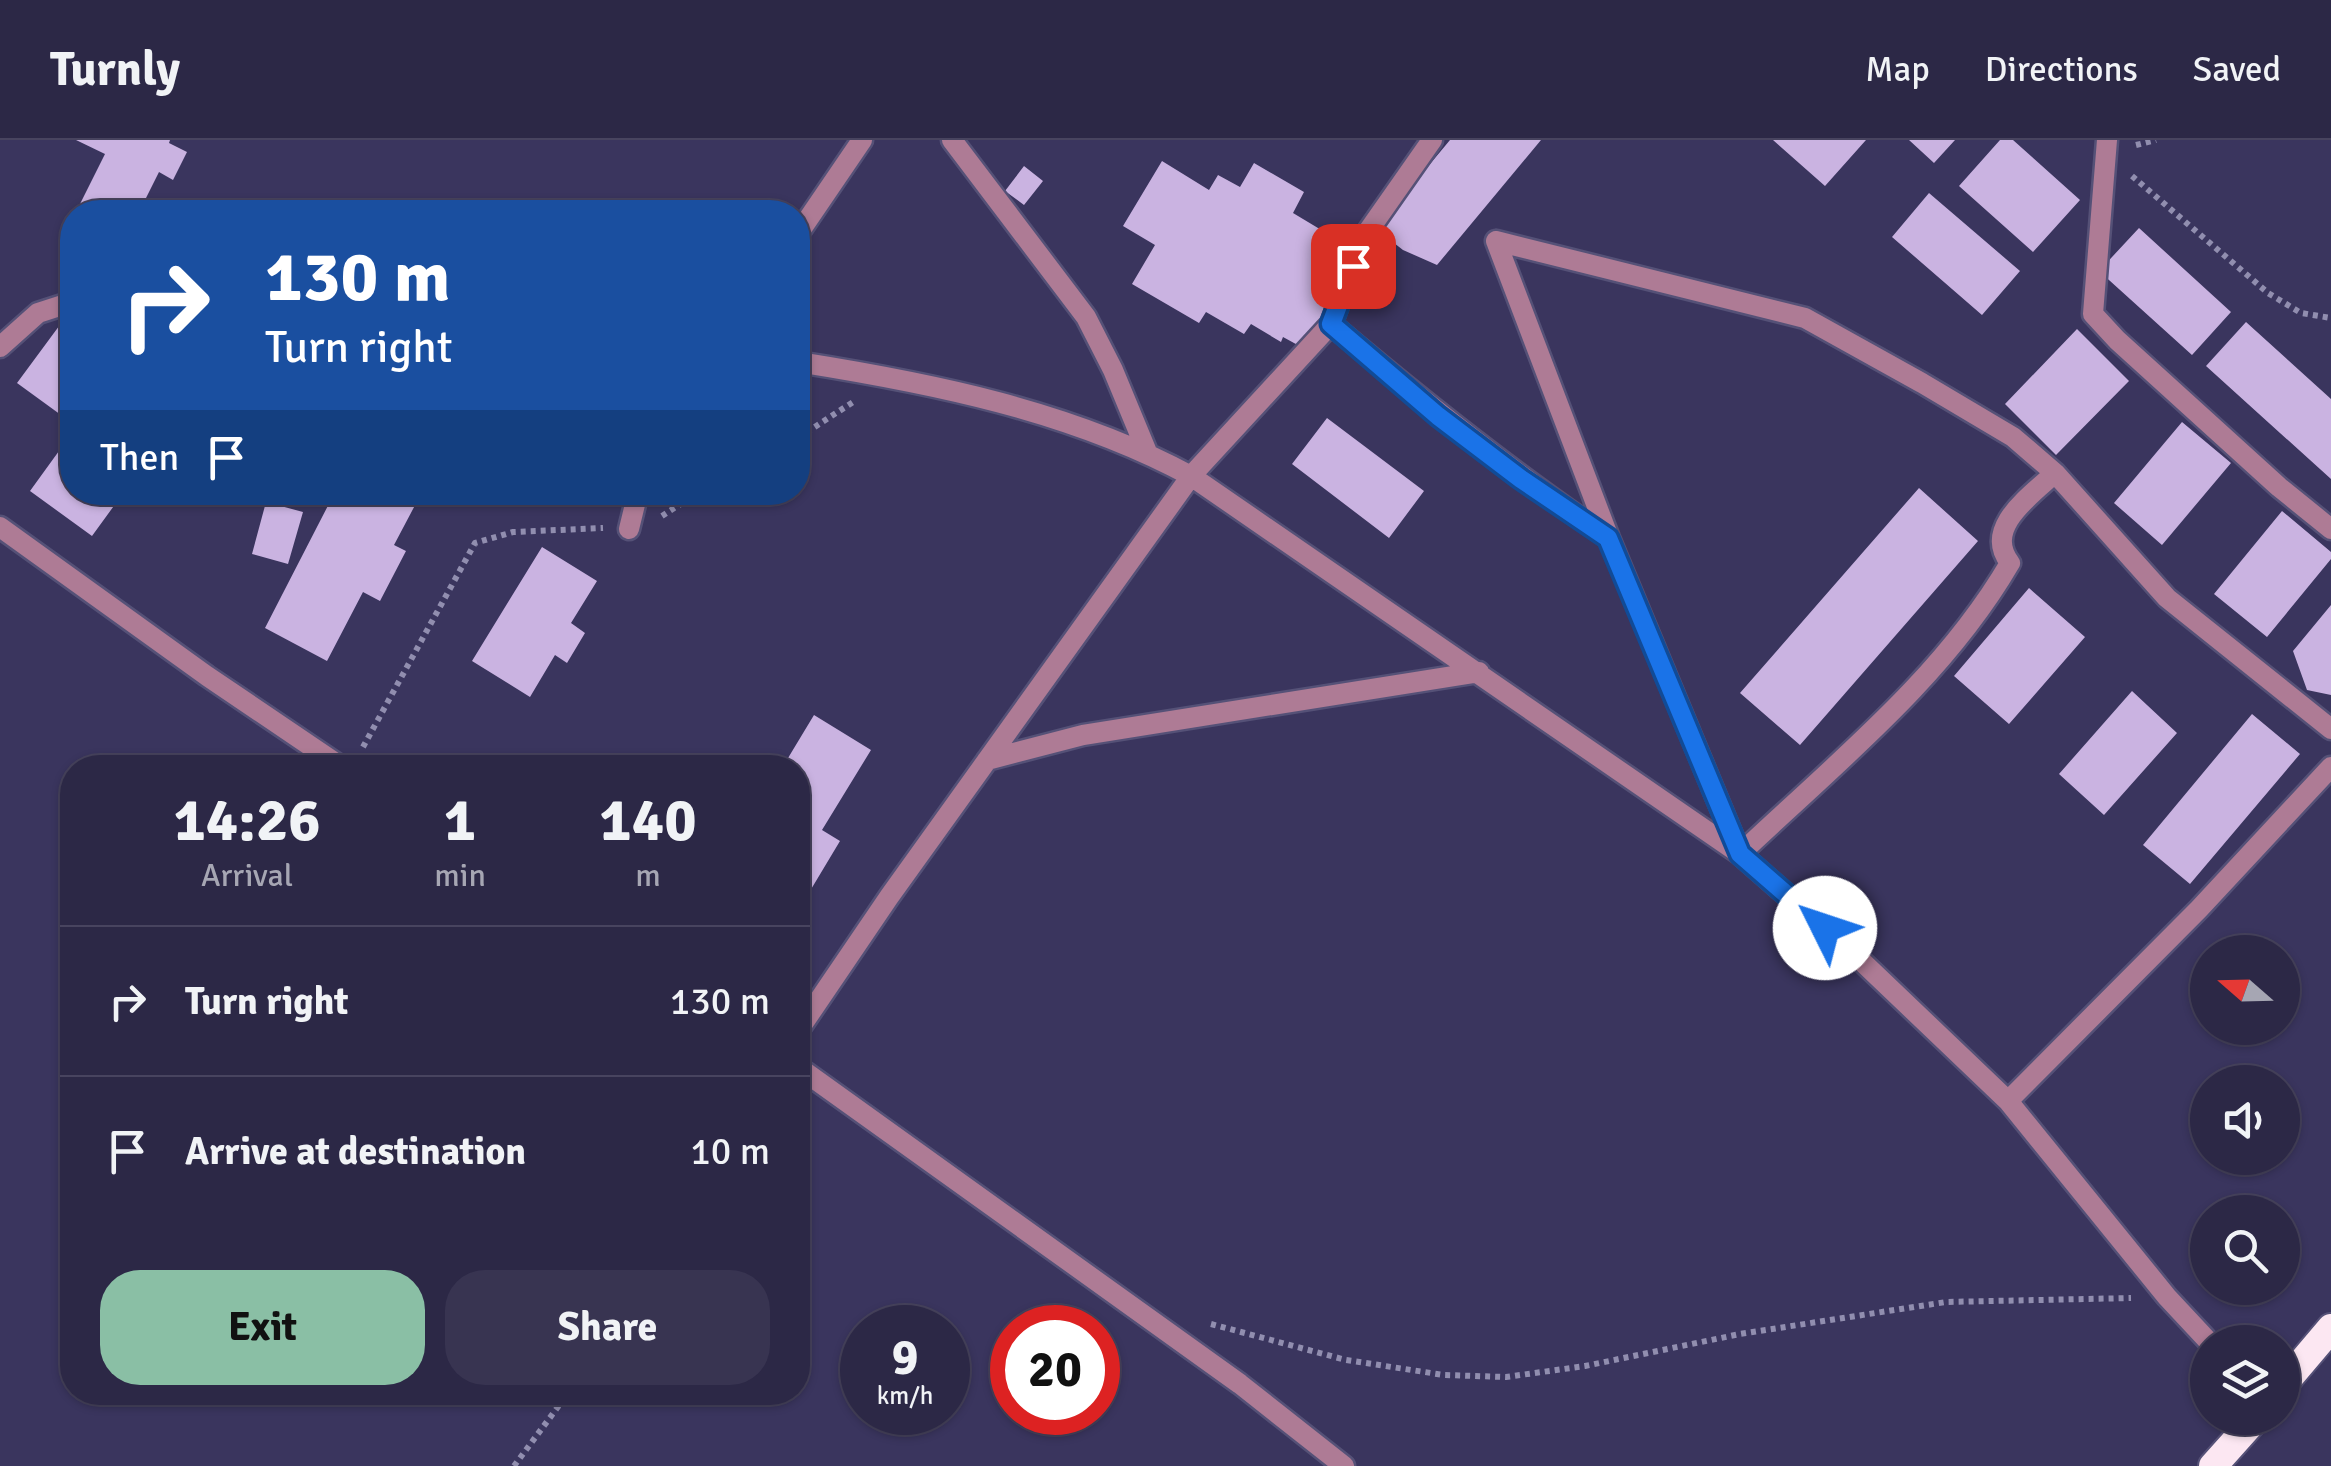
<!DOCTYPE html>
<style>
:root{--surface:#2c2846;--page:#383451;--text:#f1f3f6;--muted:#a6a6b3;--line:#48445f;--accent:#8abfa5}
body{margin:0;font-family:Signika,sans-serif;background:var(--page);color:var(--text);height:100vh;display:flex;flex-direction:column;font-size:38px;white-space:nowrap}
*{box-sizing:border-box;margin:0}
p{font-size:32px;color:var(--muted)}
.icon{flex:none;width:55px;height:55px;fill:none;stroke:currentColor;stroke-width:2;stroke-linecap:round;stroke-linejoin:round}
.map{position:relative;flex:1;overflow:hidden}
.drawer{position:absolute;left:60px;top:615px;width:750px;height:650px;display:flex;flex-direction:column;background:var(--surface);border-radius:40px;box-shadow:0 2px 8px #0004,0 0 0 2px var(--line)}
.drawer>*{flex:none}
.guide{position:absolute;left:60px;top:60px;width:750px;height:305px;border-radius:40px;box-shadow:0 2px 8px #0004,0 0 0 2px var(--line);background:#1a4fa0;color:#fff;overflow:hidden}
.needle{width:65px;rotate:290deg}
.fabs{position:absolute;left:2190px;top:795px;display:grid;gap:20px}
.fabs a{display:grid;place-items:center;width:110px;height:110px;border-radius:50%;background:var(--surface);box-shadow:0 2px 8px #0004,0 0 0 2px var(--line);font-size:50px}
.speed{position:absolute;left:840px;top:1165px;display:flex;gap:20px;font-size:50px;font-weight:700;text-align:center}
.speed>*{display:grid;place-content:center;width:130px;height:130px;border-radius:50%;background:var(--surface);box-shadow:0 2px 8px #0004,0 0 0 2px var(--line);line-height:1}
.speed small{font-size:25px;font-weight:400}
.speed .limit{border:15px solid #d22;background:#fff;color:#111}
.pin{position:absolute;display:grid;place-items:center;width:85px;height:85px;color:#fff;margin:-42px;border-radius:20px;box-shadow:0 5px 15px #0006}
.me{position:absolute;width:110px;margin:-55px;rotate:311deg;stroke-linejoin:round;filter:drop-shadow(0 0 8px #0008)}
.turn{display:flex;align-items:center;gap:35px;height:210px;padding:0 40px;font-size:45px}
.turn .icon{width:130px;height:130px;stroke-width:2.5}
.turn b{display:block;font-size:70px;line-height:85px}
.then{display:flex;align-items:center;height:95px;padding:0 40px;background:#0003;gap:20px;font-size:38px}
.eta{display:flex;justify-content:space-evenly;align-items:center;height:170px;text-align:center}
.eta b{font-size:60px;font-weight:700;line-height:70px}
.primary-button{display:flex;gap:20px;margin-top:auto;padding:20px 40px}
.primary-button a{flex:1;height:115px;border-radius:40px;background:var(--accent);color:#111;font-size:40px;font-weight:700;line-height:115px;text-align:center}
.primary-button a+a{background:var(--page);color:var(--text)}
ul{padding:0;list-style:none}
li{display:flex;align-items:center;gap:30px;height:150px;padding:0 40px;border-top:2px solid var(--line)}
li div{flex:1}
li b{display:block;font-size:38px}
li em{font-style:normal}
header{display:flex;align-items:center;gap:60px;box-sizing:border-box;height:140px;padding:0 50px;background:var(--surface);border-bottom:2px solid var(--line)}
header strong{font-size:48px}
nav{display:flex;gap:55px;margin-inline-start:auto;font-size:35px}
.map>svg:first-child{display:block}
</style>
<header>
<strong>Turnly</strong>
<nav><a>Map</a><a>Directions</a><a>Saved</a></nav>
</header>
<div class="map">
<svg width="2331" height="1326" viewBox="0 0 2331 1326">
<rect width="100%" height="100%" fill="#3a355e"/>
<path fill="#cab3e1" d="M76,0H170L169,3L187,12L173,40L159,32L139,72H76L105,14Z
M1450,0H1541L1437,125L1403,110L1376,89Z
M1773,0H1866L1825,46Z
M1909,0H1955L1934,23Z
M2000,0H2013L2080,60L2033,112L1959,46Z
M1162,21L1209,50L1218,35L1240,47L1254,23L1304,52L1293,73L1328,94L1320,107L1333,116L1323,132L1343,144L1305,209L1283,197L1281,202L1251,184L1244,194L1206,172L1199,183L1132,144L1155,105L1123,86Z
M1024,26L1043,41L1024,65L1005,51Z
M1929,53L2020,131L1982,175L1892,97Z
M2139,88L2231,172L2192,215L2099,131Z
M65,178L72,184V283L17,243Z
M2246,182L2331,259V339L2206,226Z
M2077,189L2129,241L2056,315L2005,264Z
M1327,278L1424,351L1389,398L1292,324Z
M2182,282L2231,323L2162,405L2114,363Z
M72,293V352H124L92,396L30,351Z
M1919,348L1978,401L1800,605L1740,553Z
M335,352H422L394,405L406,411L380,461L363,452L327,521L265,488Z
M266,362L303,372L288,424L252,414Z
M2282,371L2331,412V419L2267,497L2214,454Z
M542,407L597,441L571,483L585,493L567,523L555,515L530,557L472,521Z
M2029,448L2085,497L2009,584L1954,536Z
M2331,465V555L2307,550L2293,511Z
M2132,551L2177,593L2104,675L2059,634Z
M2252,574L2300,614L2190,744L2143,705Z
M814,575L871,610L822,690L840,701L810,751L798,743V628H782Z"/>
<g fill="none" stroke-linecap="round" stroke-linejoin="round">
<g stroke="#555177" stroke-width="25">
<path id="service" d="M952,0L1086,177L1113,230L1147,312
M2107,0L2093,174L2117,200L2279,347L2331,389
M798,94L862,0
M1496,101L1609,398L1740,714C1836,623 1943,538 2010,423C1983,388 2030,356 2055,333
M1496,101L1805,178L1922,243L2013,297L2055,333L2167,458L2331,589
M1331,184C1421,260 1511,332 1609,398
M0,207L38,173L72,162
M798,222C931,243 1071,271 1191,336L1740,714L1853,813L2008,961L2167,1157L2209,1202
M629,389L638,352
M987,620L1083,595L1479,532
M798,891L889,757L1191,336L1331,184L1364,97L1432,0
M2008,961L2199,769L2331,627"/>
</g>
<g stroke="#555177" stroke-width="25">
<path id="minor" d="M0,387L207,536L343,628
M798,927L1240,1244L1344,1326"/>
</g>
<g stroke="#555177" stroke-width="32">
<path id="trunk" d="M2282,1246L2331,1188
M2213,1326L2256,1278"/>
</g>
<path stroke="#918eaf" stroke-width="6" stroke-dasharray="5 5" stroke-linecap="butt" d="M2136,5L2156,0
M2132,36L2268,153L2301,173L2331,178
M798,298L853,262
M662,376L699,352
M363,607L475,403L513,392L603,388
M1211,1184L1346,1220L1444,1235L1506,1237L1585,1226L1740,1194L1946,1162L2131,1158
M514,1326L569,1252"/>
<use href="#service" stroke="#ae7b95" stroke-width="20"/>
<use href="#minor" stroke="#ae7b95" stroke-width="20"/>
<use href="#trunk" stroke="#fce7f2" stroke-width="28"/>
</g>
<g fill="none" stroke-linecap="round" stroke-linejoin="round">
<g stroke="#114b97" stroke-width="25">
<path id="route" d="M1353,126L1331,184L1438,276L1521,339L1608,398L1740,714L1825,788"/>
</g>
<use href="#route" stroke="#1a73e8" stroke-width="18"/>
</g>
</svg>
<div class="fabs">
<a><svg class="needle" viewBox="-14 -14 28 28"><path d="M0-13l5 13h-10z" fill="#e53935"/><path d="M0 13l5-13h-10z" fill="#a6a6b3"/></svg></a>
<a><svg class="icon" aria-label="sound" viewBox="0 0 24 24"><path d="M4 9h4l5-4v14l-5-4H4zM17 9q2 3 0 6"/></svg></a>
<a><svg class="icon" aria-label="search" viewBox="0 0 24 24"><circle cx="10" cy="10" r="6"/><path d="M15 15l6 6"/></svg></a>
<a><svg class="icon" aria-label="layers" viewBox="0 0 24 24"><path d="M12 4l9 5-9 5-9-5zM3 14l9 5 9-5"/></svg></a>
</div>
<div class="speed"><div>9<small>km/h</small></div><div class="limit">20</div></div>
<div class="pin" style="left:1353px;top:126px;background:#d93025"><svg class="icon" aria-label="arrive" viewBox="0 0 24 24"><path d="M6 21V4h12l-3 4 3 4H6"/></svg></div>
<svg class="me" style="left:1825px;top:788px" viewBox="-20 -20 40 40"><circle r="19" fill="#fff"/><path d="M0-13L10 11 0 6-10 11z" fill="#1a73e8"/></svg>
<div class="guide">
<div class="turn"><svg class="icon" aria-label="right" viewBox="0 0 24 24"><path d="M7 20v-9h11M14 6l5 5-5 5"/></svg><div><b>130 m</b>Turn right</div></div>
<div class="then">Then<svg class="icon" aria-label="arrive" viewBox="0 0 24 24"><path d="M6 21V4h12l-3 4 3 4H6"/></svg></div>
</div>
<section class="drawer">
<div class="eta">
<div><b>14:26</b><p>Arrival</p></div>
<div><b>1</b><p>min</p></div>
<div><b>140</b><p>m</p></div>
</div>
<ul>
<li><svg class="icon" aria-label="right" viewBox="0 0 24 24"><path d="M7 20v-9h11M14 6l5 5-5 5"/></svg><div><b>Turn right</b></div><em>130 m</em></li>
<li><svg class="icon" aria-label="arrive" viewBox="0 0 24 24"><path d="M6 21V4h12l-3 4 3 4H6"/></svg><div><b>Arrive at destination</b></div><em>10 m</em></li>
</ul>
<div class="primary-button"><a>Exit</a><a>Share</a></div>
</section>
</div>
